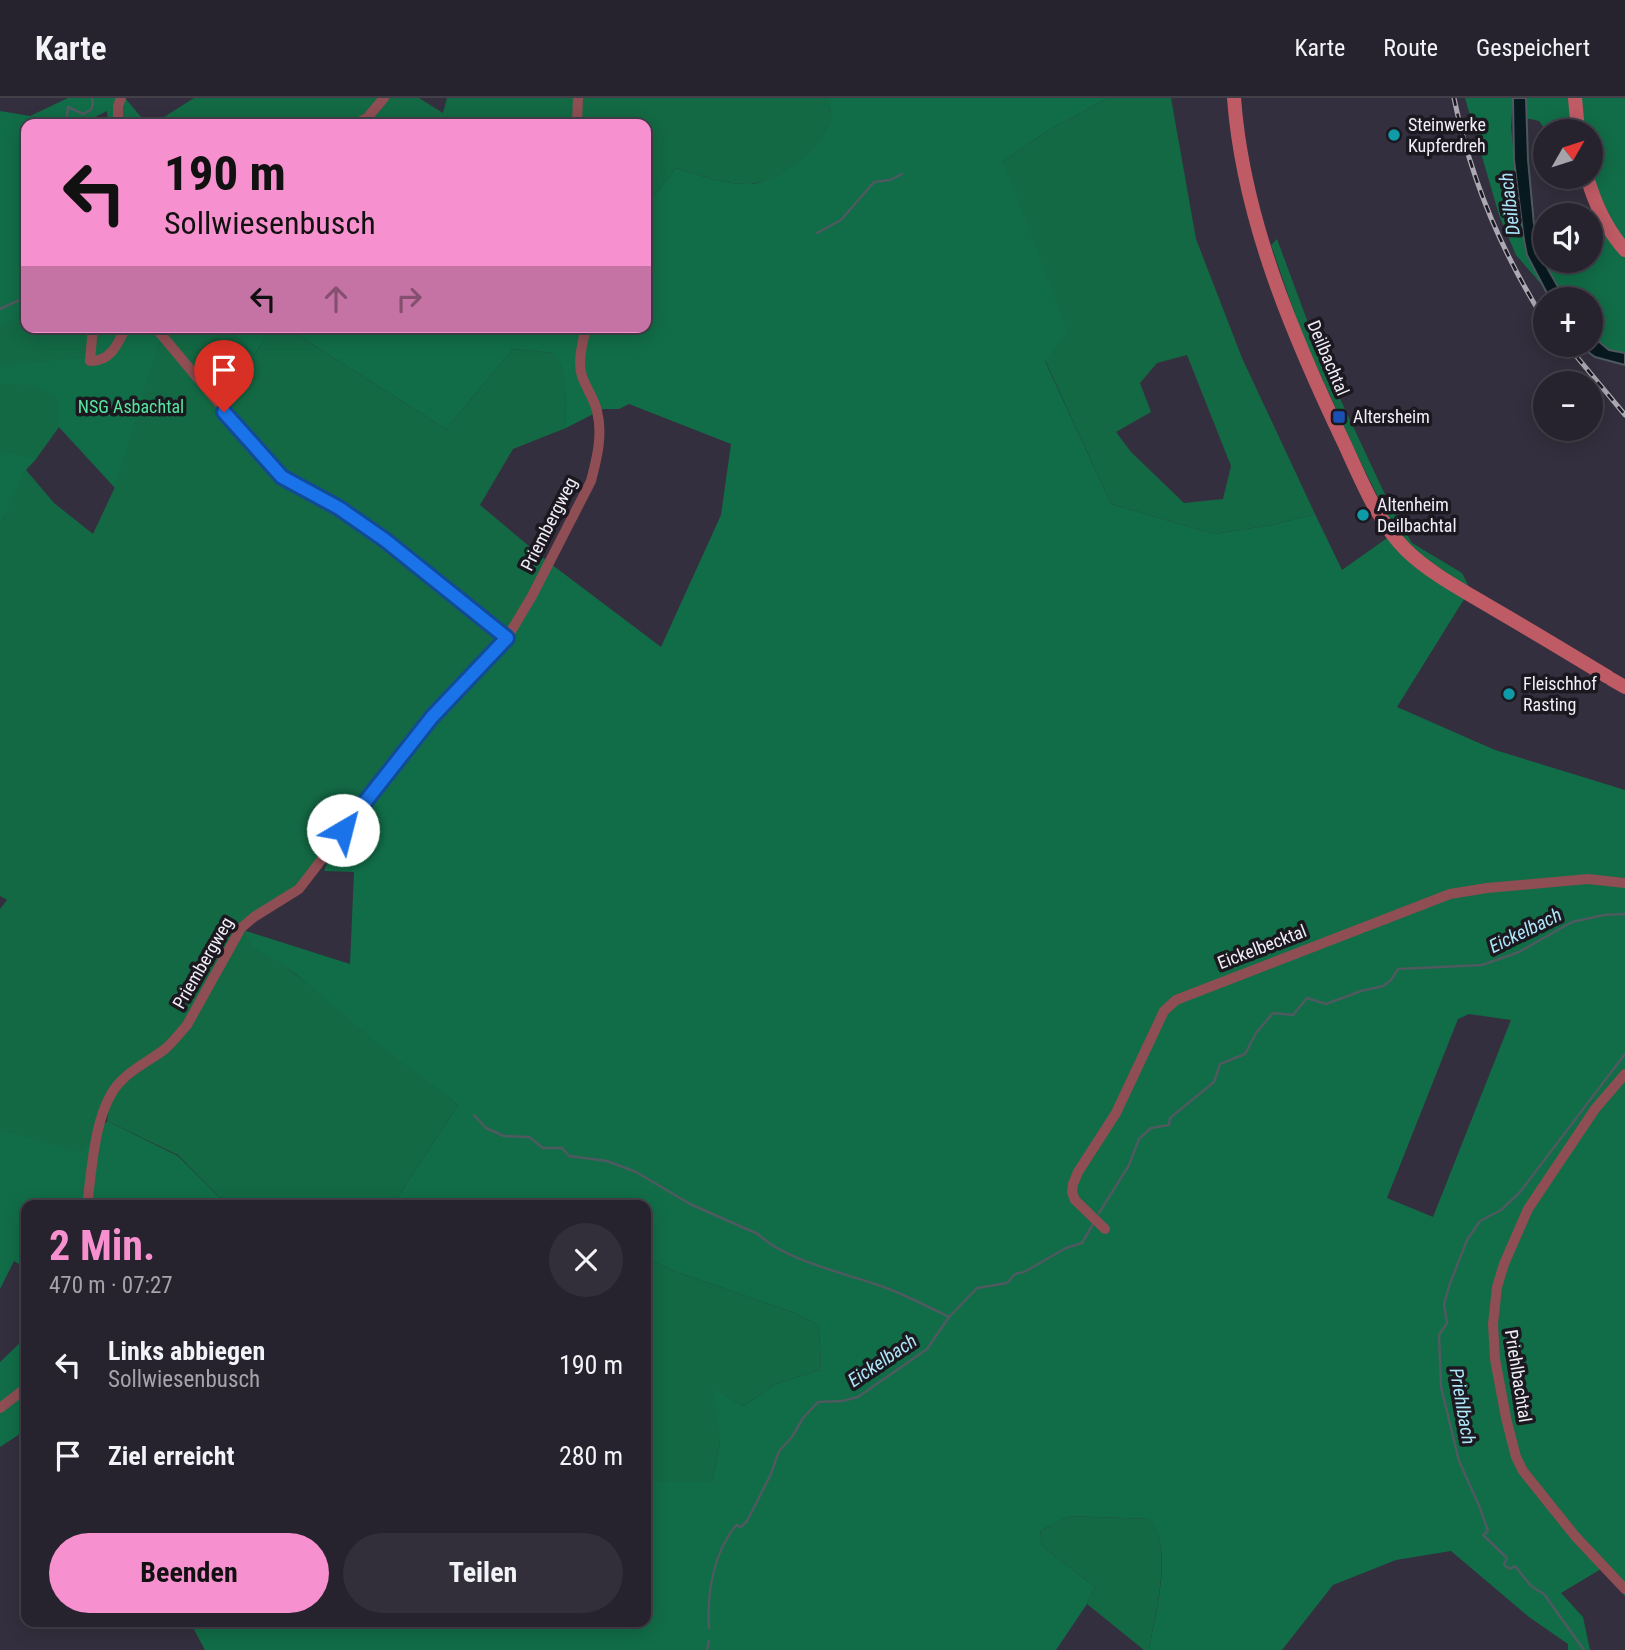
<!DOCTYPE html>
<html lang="de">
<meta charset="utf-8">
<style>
:root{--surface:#27232e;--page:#332f3a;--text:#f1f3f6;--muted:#a4a4aa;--line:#43404a;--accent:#f790ce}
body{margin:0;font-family:"Roboto Condensed",sans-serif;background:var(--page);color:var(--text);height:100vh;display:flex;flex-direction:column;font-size:26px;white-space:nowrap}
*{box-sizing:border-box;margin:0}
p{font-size:23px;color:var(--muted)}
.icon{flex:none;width:38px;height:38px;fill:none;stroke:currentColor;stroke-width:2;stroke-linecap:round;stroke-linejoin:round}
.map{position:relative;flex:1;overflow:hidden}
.drawer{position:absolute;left:21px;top:1102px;width:630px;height:427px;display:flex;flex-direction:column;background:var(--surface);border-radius:14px;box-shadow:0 4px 18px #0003,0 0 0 2px var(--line)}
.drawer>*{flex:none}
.hud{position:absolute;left:21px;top:21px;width:630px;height:214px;border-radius:14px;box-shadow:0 4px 18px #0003,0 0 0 2px var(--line);background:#f790ce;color:#111;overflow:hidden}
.needle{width:46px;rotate:51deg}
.buttons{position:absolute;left:1533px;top:21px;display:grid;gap:14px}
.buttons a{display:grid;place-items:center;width:70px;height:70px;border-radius:50%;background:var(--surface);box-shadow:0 4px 18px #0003,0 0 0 2px var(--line);font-size:35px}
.pin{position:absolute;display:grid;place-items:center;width:60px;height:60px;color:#fff;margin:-72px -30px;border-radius:50% 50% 50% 0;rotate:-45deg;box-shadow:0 0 7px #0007}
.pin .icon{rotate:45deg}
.me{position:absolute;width:77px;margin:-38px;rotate:37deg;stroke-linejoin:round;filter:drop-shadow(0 0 5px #0008)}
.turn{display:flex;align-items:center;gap:24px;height:147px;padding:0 28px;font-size:32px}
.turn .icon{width:91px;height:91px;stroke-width:2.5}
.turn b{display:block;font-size:49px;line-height:60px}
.lanes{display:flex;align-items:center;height:66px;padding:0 28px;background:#0003;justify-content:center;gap:35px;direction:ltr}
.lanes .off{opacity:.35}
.round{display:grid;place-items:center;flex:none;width:74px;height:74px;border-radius:37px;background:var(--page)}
.headline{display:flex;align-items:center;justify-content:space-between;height:119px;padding:0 28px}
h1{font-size:42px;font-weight:700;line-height:52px;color:var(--accent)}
.primary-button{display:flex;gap:14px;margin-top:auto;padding:14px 28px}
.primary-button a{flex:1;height:80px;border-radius:42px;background:var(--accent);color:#111;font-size:28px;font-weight:700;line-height:80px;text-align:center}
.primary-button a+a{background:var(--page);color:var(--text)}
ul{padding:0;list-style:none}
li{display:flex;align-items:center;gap:21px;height:91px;padding:0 28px}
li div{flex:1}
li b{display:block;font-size:26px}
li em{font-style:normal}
header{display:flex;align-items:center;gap:42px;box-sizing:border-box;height:98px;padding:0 35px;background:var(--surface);border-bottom:2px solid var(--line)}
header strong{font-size:33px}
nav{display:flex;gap:38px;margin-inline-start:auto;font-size:24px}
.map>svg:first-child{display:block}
</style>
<header>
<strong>Karte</strong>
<nav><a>Karte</a><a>Route</a><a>Gespeichert</a></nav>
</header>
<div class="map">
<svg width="1625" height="1552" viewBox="0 0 1625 1552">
<rect width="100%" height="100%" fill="#342f3e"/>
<path fill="#136944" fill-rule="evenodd" d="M194,0H419L443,15L447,0H829C829,6 832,15 831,21C822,52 781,84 750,86C725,87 699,77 676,70L646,108V26H153Z
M1108,0H1171L1196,141L1242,260L1315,416L1272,427L1214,436L1111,406L1045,262L1003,63L1049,32ZM1187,257L1231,368L1223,401L1184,405L1131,354L1116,334L1151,314L1140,285L1157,265Z
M1277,141L1321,260L1388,403L1412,445L1462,475L1470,491L1410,449L1392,427L1360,363L1301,234L1271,147Z
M26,203V229H156L161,236L163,229H227L254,257L273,229H285L446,331L513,251L555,255C569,274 565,308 566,330L513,351L480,407L547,463L519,514L493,555L442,602L380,677L298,790L247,821L237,835L243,832C257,856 274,859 295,876C350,919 403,965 458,1007L392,1108H228L178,1057L107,1023L109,1006L120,989L168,951L191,926L213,886L233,842L188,922L164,948L114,986L103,1001L97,1034L79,1056L0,1033V811L7,802L0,798V426L5,416L0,412V215ZM59,329L115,389L93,436L54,405L26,372L36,361Z
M646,1160L674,1173L792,1214L819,1227L821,1272L775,1286L744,1308L714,1291L720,1346L712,1384H646Z
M1069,1418L1151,1421C1173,1451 1155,1518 1149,1552H1144L1087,1506L1095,1489L1042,1448L1040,1433Z"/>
<path fill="#116d47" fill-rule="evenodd" d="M68,0H125L147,26H108L107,13L81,26H26V214L0,229V13L30,18Z
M828,0H1108L1049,32L1003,63L1068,234L1045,263L1111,406L1214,436L1272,427L1315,416L1342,472L1390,438L1466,498L1397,609L1495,652L1625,692V1498L1601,1471L1561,1495L1583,1519L1590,1552H1568V1546L1529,1519L1451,1453L1396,1462L1333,1487L1282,1552H1149C1155,1518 1174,1450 1150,1421L1069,1418L1040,1433L1042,1448L1095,1489L1087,1506L1056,1552H205L190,1524H646V1384H712L720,1346L713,1290L744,1308L775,1286L821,1272L819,1227L792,1214L674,1173L646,1160V1108H392L458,1007L382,949L293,874L252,848L243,832L350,866L354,774L324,773L333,749L411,648L495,559L551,466L661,549L721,417L731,346L629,306L619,311H603L566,330C565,308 569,273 554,255L513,251L446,331L285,229H646V108L676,70C699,77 725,87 750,86C780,84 822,51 831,21C832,15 829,6 828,0ZM1469,916L1511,922L1433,1119L1387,1100L1458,921Z
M1465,0H1513L1511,29L1521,123L1527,157L1543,188L1516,157L1499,117Z
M1526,0H1625V150L1591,79V33H1546L1539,23L1526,20Z
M1593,105L1625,159V255L1609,252L1591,237V201H1565L1545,166L1535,137L1545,135V163H1591V117H1588Z
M96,229H163L115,390L59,329L57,299L28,287L0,286V267L95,259Z
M227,229H273L254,257Z
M0,354L36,361L26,371L0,427Z
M107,1023L178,1058L228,1108H26V1170L14,1163L0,1191V1032L80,1054Z
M23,1242H26V1332L0,1349V1264Z"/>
<path fill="#08191f" stroke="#4e5960" stroke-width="2" d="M1513,0H1526L1528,62L1535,137L1545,166L1565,201H1550L1527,157L1524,142L1514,62Z
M1591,237L1609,252L1625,255V267L1595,259L1580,248L1591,247Z"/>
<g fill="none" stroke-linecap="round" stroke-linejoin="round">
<path stroke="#4e5960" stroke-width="2.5" d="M66,26L68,9L83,16C92,12 94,10 92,0
M817,135L841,122L874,84L890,82L902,76
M0,211L26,199
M474,1017L486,1030L504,1038L529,1039L543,1050H562L569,1058L607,1063L636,1074L690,1106L758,1136C787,1164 850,1176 889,1191C909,1199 929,1209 949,1219
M1099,1115L1129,1067L1139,1041L1151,1030L1169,1027L1170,1020L1214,984L1220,966L1245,956L1256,935L1273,915L1293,917L1307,900L1326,906L1361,893L1383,888L1391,882L1398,871L1482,867L1519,854L1572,824L1604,817L1625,816
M709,1530C707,1495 713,1456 736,1427L741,1429L747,1423L770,1378L779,1353L792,1339L803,1320L818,1304L842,1303L858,1299L927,1251L949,1219L977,1190L1007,1185L1015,1176L1024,1174L1066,1150L1082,1145L1093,1126
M707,1552L709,1543
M1584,1552L1544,1496L1531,1488L1515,1468L1510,1471L1504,1467L1507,1460L1483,1437L1488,1433L1480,1410L1459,1363L1441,1289L1439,1237L1447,1225L1444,1206L1449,1188L1467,1142L1480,1123L1501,1112L1520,1094L1625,956"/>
<path stroke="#8e4e53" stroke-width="10" d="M118,26V8L121,0
M356,26L367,20L384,0
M577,26L578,0
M93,229L90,263C111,264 118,245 126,229
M155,229L275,373L339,410L385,442L507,540
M1625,976L1595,1011L1528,1111L1504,1166L1497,1189L1493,1226L1495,1261L1506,1320L1516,1359L1523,1373L1575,1438L1625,1491
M87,1108C92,1072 94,1010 121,983C133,970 151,962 165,951C173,944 180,935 187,927L241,830L254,819L299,791L422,631L507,540L532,498L591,383C597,360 603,337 597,313C594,300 586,290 582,278C577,263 583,244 586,229
M1105,1131L1075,1102L1072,1094L1073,1086L1078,1074L1116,1015L1164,913L1176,902L1450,796L1487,790L1588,781L1625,785
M0,1310L26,1290"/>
<path stroke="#bf5b65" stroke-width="14" d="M1234,0C1243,121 1293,238 1345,347C1361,382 1378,424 1406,452C1431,476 1464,493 1494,511C1532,533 1570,556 1608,579
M1575,0L1578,33
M1587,79C1595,106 1606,131 1625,152
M1611,581L1625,589"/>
<g stroke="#aca8b4" stroke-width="5">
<path id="rail" d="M1454,0C1470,79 1502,155 1545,223
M1567,247L1625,317"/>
</g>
<use href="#rail" stroke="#1b181f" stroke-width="2.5" stroke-dasharray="8" stroke-linecap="butt"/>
</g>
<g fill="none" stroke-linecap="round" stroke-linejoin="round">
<g stroke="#114b97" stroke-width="18">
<path id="route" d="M224,314L282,379L339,410L385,442L507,540L432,619L343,732"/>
</g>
<use href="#route" stroke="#1a73e8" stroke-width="12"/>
</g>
<g fill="#0f9aa8" stroke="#1b181f" stroke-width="2.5">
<circle cx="1394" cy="37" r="7"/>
<circle cx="1363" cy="417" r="7"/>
<circle cx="1509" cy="596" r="7"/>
</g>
<rect fill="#1a4fb4" stroke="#1b181f" stroke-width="2.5" x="1332" y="312" width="14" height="14" rx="3.5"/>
<g text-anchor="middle" stroke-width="7" stroke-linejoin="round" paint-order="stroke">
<g font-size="18" fill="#f1eef8" stroke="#1b181f" text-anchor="start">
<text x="1408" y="33">Steinwerke<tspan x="1408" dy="21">Kupferdreh</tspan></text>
<text x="1353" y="325">Altersheim</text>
<text x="1377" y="413">Altenheim<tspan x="1377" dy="21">Deilbachtal</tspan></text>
<text x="1523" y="592">Fleischhof<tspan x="1523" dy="21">Rasting</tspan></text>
</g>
<g font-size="18" fill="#f1eef8" stroke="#1b181f">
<text transform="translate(1328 260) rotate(67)" y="6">Deilbachtal</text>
<text transform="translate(549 426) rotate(-63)" y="6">Priembergweg</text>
<text transform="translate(1262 849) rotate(-21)" y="6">Eickelbecktal</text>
<text transform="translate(203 865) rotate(-60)" y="6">Priembergweg</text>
<text transform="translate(1518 1278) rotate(81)" y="6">Priehlbachtal</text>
</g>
<g font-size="18" fill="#55e7a2" stroke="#1b181f">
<text x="131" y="315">NSG Asbachtal</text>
</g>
<g font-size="19" font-style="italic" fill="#ade6f8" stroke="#1b181f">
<text transform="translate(1509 106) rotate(-97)" y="7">Deilbach</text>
<text transform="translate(1525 832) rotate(-26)" y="7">Eickelbach</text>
<text transform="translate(882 1262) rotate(-34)" y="7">Eickelbach</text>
<text transform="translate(1463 1308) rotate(80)" y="7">Priehlbach</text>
</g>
</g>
</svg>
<div class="buttons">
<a><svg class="needle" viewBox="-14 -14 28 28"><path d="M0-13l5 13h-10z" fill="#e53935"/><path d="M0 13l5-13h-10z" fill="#a4a4aa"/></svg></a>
<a><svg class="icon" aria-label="sound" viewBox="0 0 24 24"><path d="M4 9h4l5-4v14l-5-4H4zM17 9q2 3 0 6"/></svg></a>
<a>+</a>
<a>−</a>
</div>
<div class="pin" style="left:224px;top:314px;background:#d93025"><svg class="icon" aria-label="arrive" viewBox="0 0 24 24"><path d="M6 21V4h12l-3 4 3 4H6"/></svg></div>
<svg class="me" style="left:343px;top:732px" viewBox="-20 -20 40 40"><circle r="19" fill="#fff"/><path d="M0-13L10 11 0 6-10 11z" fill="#1a73e8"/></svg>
<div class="hud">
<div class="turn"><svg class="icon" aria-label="left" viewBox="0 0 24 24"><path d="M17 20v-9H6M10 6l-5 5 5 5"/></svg><div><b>190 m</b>Sollwiesenbusch</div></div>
<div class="lanes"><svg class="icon" aria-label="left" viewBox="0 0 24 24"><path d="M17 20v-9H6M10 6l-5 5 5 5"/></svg><svg class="icon off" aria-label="ahead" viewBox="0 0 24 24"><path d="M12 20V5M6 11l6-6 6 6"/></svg><svg class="icon off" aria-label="right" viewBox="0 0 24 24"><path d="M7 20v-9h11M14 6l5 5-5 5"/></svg></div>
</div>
<section class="drawer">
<div class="headline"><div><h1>2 Min.</h1><p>470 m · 07:27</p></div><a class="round"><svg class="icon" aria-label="close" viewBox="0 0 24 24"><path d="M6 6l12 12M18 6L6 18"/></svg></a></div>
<ul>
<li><svg class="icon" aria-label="left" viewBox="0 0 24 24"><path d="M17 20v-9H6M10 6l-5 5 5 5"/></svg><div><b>Links abbiegen</b><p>Sollwiesenbusch</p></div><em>190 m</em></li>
<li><svg class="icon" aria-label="arrive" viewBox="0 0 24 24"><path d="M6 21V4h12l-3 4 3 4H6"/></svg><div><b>Ziel erreicht</b></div><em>280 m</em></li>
</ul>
<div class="primary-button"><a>Beenden</a><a>Teilen</a></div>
</section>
</div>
